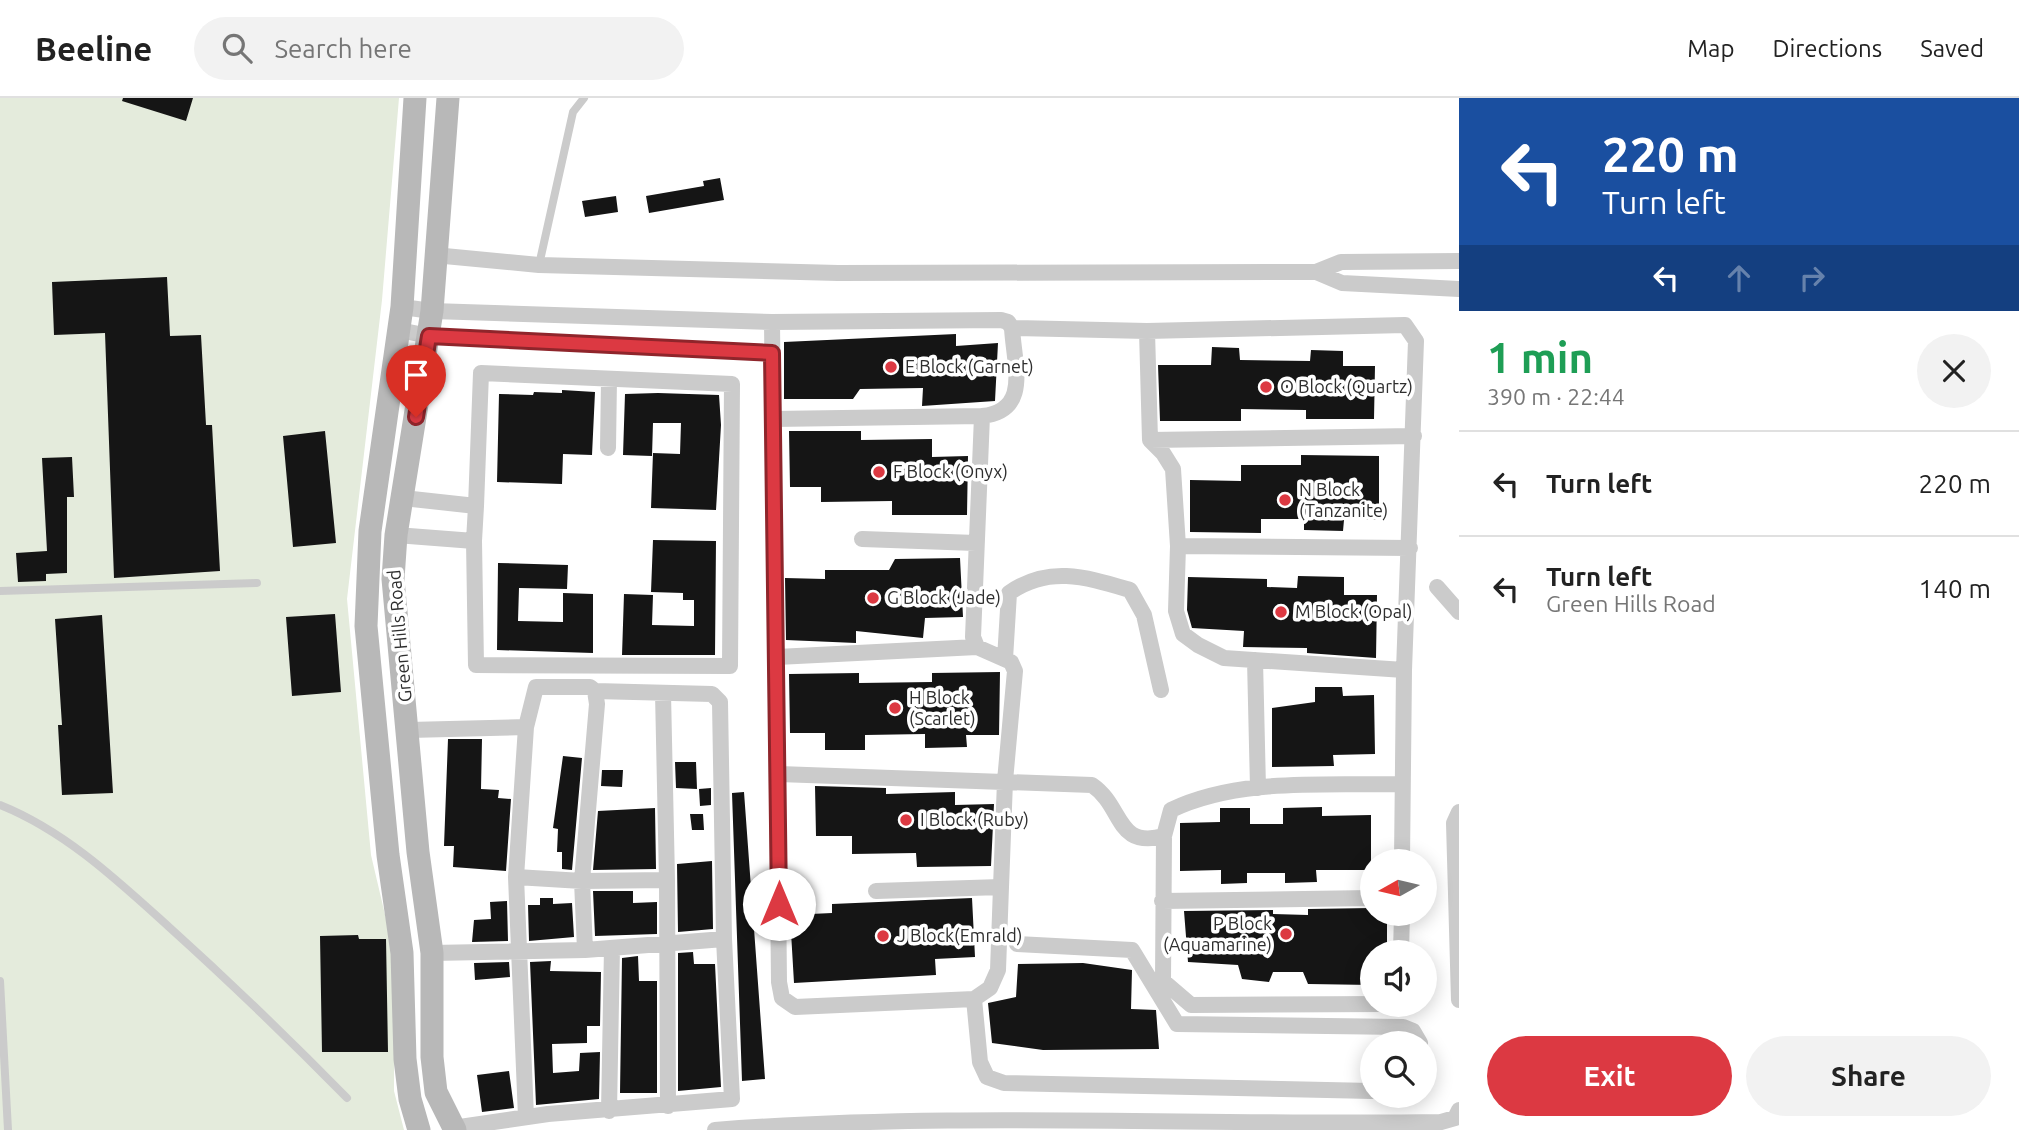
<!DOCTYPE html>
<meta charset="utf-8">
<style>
:root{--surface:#fff;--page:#f2f2f2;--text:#222;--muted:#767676;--line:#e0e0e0;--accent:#dc3942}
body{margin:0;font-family:Ubuntu,sans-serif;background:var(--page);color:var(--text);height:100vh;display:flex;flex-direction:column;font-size:26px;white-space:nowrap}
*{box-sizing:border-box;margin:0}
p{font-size:23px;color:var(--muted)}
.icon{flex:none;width:38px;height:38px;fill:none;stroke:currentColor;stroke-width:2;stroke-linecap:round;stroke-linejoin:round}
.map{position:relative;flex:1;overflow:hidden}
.drawer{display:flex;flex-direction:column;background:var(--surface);width:560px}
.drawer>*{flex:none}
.banner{background:#1a4fa0;color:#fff;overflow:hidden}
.needle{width:46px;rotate:262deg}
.controls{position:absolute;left:1360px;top:751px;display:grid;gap:14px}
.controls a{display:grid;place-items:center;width:77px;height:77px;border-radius:50%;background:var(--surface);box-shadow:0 4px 18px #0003;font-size:35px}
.pin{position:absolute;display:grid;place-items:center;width:60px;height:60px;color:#fff;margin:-72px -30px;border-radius:50% 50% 50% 0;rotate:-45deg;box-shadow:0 0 7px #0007}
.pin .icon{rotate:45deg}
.me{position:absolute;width:77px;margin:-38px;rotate:0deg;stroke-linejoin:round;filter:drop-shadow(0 0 5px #0008)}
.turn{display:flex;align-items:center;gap:24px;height:147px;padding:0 28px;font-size:32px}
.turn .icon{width:91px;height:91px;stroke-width:2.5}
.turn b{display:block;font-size:49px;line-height:60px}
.lanes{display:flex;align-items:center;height:66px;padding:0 28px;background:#0003;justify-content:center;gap:35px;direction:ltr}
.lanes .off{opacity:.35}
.round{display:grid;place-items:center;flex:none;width:74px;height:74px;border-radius:37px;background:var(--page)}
.head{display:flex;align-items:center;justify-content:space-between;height:119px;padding:0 28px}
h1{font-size:42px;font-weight:700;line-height:52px;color:#1e9e55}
.button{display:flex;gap:14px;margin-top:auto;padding:14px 28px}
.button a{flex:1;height:80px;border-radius:42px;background:var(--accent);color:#fff;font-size:28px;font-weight:700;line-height:80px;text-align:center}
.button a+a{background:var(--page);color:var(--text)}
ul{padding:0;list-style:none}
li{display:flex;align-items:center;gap:21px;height:105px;padding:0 28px;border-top:2px solid var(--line)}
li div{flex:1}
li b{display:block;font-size:26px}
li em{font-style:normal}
header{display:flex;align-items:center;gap:42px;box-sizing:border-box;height:98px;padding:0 35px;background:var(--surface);border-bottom:2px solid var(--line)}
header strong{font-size:33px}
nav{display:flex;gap:38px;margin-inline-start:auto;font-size:24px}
.search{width:490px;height:63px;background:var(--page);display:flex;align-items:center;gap:18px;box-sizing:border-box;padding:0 24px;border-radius:38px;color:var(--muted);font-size:26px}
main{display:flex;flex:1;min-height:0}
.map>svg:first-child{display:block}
</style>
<header>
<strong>Beeline</strong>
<div class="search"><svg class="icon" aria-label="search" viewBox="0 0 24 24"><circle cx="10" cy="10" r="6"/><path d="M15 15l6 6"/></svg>Search here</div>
<nav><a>Map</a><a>Directions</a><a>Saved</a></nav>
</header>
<main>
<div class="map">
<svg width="1459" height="1032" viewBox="0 0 1459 1032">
<rect width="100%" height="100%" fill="#fff"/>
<path fill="#e4ebdc" d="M0,0H399L382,202L347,501L371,757L394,855V993L404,1032H0Z"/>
<path fill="#151515" d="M123,0H193L186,23L122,3Z
M720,80L724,102L649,115L646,98L704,88L703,83Z
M616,98L618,114L585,119L582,103Z
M167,179L170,238L201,237L206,327H212L220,473L114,480L105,235L54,237L52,184Z
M956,236V248L998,245L995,303L922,308L923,290L860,291L853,301H784V244Z
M1212,249L1239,250L1240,262L1310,263L1311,252L1343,253V268H1375L1374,321H1306V312L1241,311V323H1160L1158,267H1211Z
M562,292L595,294L592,357L563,356L562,386L497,384L499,296L533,297L534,294L562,295Z
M658,295L719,297L721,327L716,412L651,410L653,355L680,356L681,325H653L652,358L623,357L625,296Z
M325,333L336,445L293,449L283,338Z
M789,333H861V342L932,341V359L968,358L967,417H892V403L821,404V389H790Z
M1301,357L1379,358V422H1344L1343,433L1304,432V421H1261V435L1190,434V382L1241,383V367H1301Z
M72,359L74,399H67V475L46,476V483L18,484L16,455L47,453L42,360Z
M653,442L716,443L715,557H622L624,496L653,497L652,527L694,528V502H683V495L651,494Z
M960,460L963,519L925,520L923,540L856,533V545L786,542L785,480L825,481V472H889L895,461Z
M498,465L568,467L567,491L519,490L518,523L563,524V495L593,496V555L497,552Z
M1298,478L1344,479V497H1377L1376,560L1307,555V550L1243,549L1244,533L1192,530L1187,512L1188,479L1267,481V489L1297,490Z
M335,516L341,594L292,598L286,519Z
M102,517L113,695L62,697L58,627H62L55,521Z
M1000,574L999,637H966L967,649L925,650V636L865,637V652H825V635H790L789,576L859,575V585L932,584V575Z
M1315,589H1342L1343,598L1374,597L1375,656L1333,657L1334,668L1272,669V610L1315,604Z
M448,641H482L481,691L499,692L498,700L511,701L506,773L453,769L454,748H444Z
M563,658L582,660L572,772L562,771V754H557L558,731L553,730Z
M675,664H696L697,691L676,690Z
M602,672H623L622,689L601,688Z
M815,688L886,690V696L955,694V707L994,706L991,768L917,769L916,755L852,756V738H816Z
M711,690V707L700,708L699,691Z
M744,694L765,981L742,983L732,695Z
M1322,709V718L1371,717V772H1316L1317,784L1285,785V775H1247V785L1221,786V772L1180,773V725L1220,724V710H1250V726H1283V710Z
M655,710L656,771L593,772L598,713Z
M690,716H703L704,732H692Z
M712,763L713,831L678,834L677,766Z
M593,793H633V805L657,804V836L595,838Z
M540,800H553V806L572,805L574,839L529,843L528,807H540Z
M972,800L975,859L935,861L936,877L794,885L790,817L832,815V806Z
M507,803L508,843L472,844L474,822L491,821L490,804Z
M1372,810V816H1387V854H1372V887L1308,886L1303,874H1273L1269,884L1242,881L1238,867L1188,864L1184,813L1273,812V816L1308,817V811Z
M358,837L359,841H386L388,954H322L320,838Z
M693,854L694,866H715L721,989L678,993V855Z
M638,858L639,883H657V995H620L622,860Z
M551,863L550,873L601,874L600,928H587V945L552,946L553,975L579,973L580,955L600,954L599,1001L536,1007L530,864Z
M509,864L510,879L475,882L474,865Z
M1083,865L1132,872L1131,911L1156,912L1159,951L1043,952L992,945L988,905L1016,899L1018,866Z
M509,973L514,1010L482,1014L477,977Z"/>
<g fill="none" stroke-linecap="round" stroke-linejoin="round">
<path stroke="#cbcbcb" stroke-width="8" d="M539,167L573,14L584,0
M0,493L257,485
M0,707C65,733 117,782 169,829C230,884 289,941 347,1000
M0,883L8,1032"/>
<path stroke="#cbcbcb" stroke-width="16" d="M434,157L539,167L838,175L1316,174L1341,164L1459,163
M1316,174L1342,185L1459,191
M402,209L432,213L772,224
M1012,230L1147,233L1405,227L1416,243L1404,572L1402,763
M399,232L429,238L772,255
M1147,233L1150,342L1163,355L1173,371L1178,448L1176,513L1183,536L1198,547L1224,560L1404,572
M773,321L982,318
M1150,342L1414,338
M608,350L609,281
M396,437L474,443L476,567L730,568L732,286L481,275L476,408L403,400
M862,441L976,445
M474,443L476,408
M1178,448L1410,450
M1437,489L1459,514
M777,559L977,549
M1005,561L1009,495C1049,467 1086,479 1130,492L1144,517L1161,592
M1255,562L1258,690
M663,595L667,782
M526,629L536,589H590L595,593L597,606L582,783L585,852
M409,632L526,629L516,779L526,1019
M779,676L1092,687C1124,709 1115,751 1164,738L1171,712C1240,679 1326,688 1402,686
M1459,714L1454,725L1459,902
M1164,738L1163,883L1191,907L1389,906
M516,779L582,783L667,782L668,1008
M876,793L1001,789L1005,683L1015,573L1011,564L977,549L973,539L982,318C1031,313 1014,267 1012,230L1008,224L1001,222L772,224L779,884L782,900L795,909L974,901L990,890L998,872L1001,789
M1162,803L1372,800
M1017,846L1132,852L1177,926L1403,929L1413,933L1420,945
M1401,854L1402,816
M432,855L585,852L724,841
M974,901L980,964L987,979L1004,985L1372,993
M609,1013L612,850
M453,1030L548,1016L732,1001L724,841L720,604L712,596L595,593
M715,1032C956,1013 1199,1028 1441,1024L1455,1020L1459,1012"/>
<path stroke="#b8b8b8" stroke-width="23" d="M415,0L402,209L370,433L366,528L388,757L402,855L405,961L410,1001L419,1032
M448,0L432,213L396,437L393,481L418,754L432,855V959L436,994L455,1032"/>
</g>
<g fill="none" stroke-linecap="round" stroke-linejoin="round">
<g stroke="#8f252b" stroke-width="18">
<path id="route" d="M416,319L429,238L772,255L779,806"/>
</g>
<use href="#route" stroke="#dc3942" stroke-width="12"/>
</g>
<g fill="#dc3942" stroke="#fff" stroke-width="2.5">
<circle cx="891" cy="269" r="7"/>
<circle cx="1266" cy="289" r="7"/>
<circle cx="879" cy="374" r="7"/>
<circle cx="1285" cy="402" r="7"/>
<circle cx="873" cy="500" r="7"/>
<circle cx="1281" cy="514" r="7"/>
<circle cx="895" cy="610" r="7"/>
<circle cx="906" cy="722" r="7"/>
<circle cx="1286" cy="836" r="7"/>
<circle cx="883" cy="838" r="7"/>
</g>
<g text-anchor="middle" stroke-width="7" stroke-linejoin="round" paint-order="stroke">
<g font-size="18" fill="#2e2e2e" stroke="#fff" text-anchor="start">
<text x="905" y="275">E Block (Garnet)</text>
<text x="1280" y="295">O Block (Quartz)</text>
<text x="893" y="380">F Block (Onyx)</text>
<text x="1299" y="398">N Block<tspan x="1299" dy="21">(Tanzanite)</tspan></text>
<text x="887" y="506">G Block (Jade)</text>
<text x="1295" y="520">M Block (Opal)</text>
<text x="909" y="606">H Block<tspan x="909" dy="21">(Scarlet)</tspan></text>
<text x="920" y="728">I Block (Ruby)</text>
<text x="1272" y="832" text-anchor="end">P Block<tspan x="1272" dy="21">(Aquamarine)</tspan></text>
<text x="897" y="844">J Block(Emrald)</text>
</g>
<g font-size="18" fill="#2e2e2e" stroke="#fff">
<text transform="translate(400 538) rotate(-95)" y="6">Green Hills Road</text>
</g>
</g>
</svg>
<div class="controls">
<a><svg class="needle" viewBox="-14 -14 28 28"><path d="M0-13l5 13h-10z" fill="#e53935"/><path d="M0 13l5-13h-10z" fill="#767676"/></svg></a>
<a><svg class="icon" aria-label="sound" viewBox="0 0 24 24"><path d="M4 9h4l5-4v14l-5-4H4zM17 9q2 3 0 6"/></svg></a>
<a><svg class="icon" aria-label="search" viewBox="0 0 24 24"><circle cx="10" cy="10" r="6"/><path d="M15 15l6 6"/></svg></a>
</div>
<div class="pin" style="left:416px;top:319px;background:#d93025"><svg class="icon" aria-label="arrive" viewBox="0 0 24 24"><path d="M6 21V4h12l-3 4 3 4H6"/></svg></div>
<svg class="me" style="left:779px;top:806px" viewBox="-20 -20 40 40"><circle r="19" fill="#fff"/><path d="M0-13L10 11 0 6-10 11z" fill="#dc3942"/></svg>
</div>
<section class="drawer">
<div class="banner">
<div class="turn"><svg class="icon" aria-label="left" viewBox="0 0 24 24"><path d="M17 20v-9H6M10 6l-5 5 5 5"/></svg><div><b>220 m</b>Turn left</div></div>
<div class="lanes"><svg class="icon" aria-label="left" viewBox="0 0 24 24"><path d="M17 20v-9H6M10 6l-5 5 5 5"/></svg><svg class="icon off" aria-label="ahead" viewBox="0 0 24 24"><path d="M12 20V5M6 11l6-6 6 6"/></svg><svg class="icon off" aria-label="right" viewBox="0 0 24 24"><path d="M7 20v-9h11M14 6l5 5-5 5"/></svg></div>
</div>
<div class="head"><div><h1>1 min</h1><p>390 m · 22:44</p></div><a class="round"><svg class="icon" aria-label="close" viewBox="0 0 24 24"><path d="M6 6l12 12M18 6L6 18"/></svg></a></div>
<ul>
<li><svg class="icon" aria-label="left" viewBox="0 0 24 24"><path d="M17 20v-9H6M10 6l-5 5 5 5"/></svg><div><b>Turn left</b></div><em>220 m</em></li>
<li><svg class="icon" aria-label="left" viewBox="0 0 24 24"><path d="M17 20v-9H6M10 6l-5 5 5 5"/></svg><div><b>Turn left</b><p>Green Hills Road</p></div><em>140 m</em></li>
</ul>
<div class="button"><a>Exit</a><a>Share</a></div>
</section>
</main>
